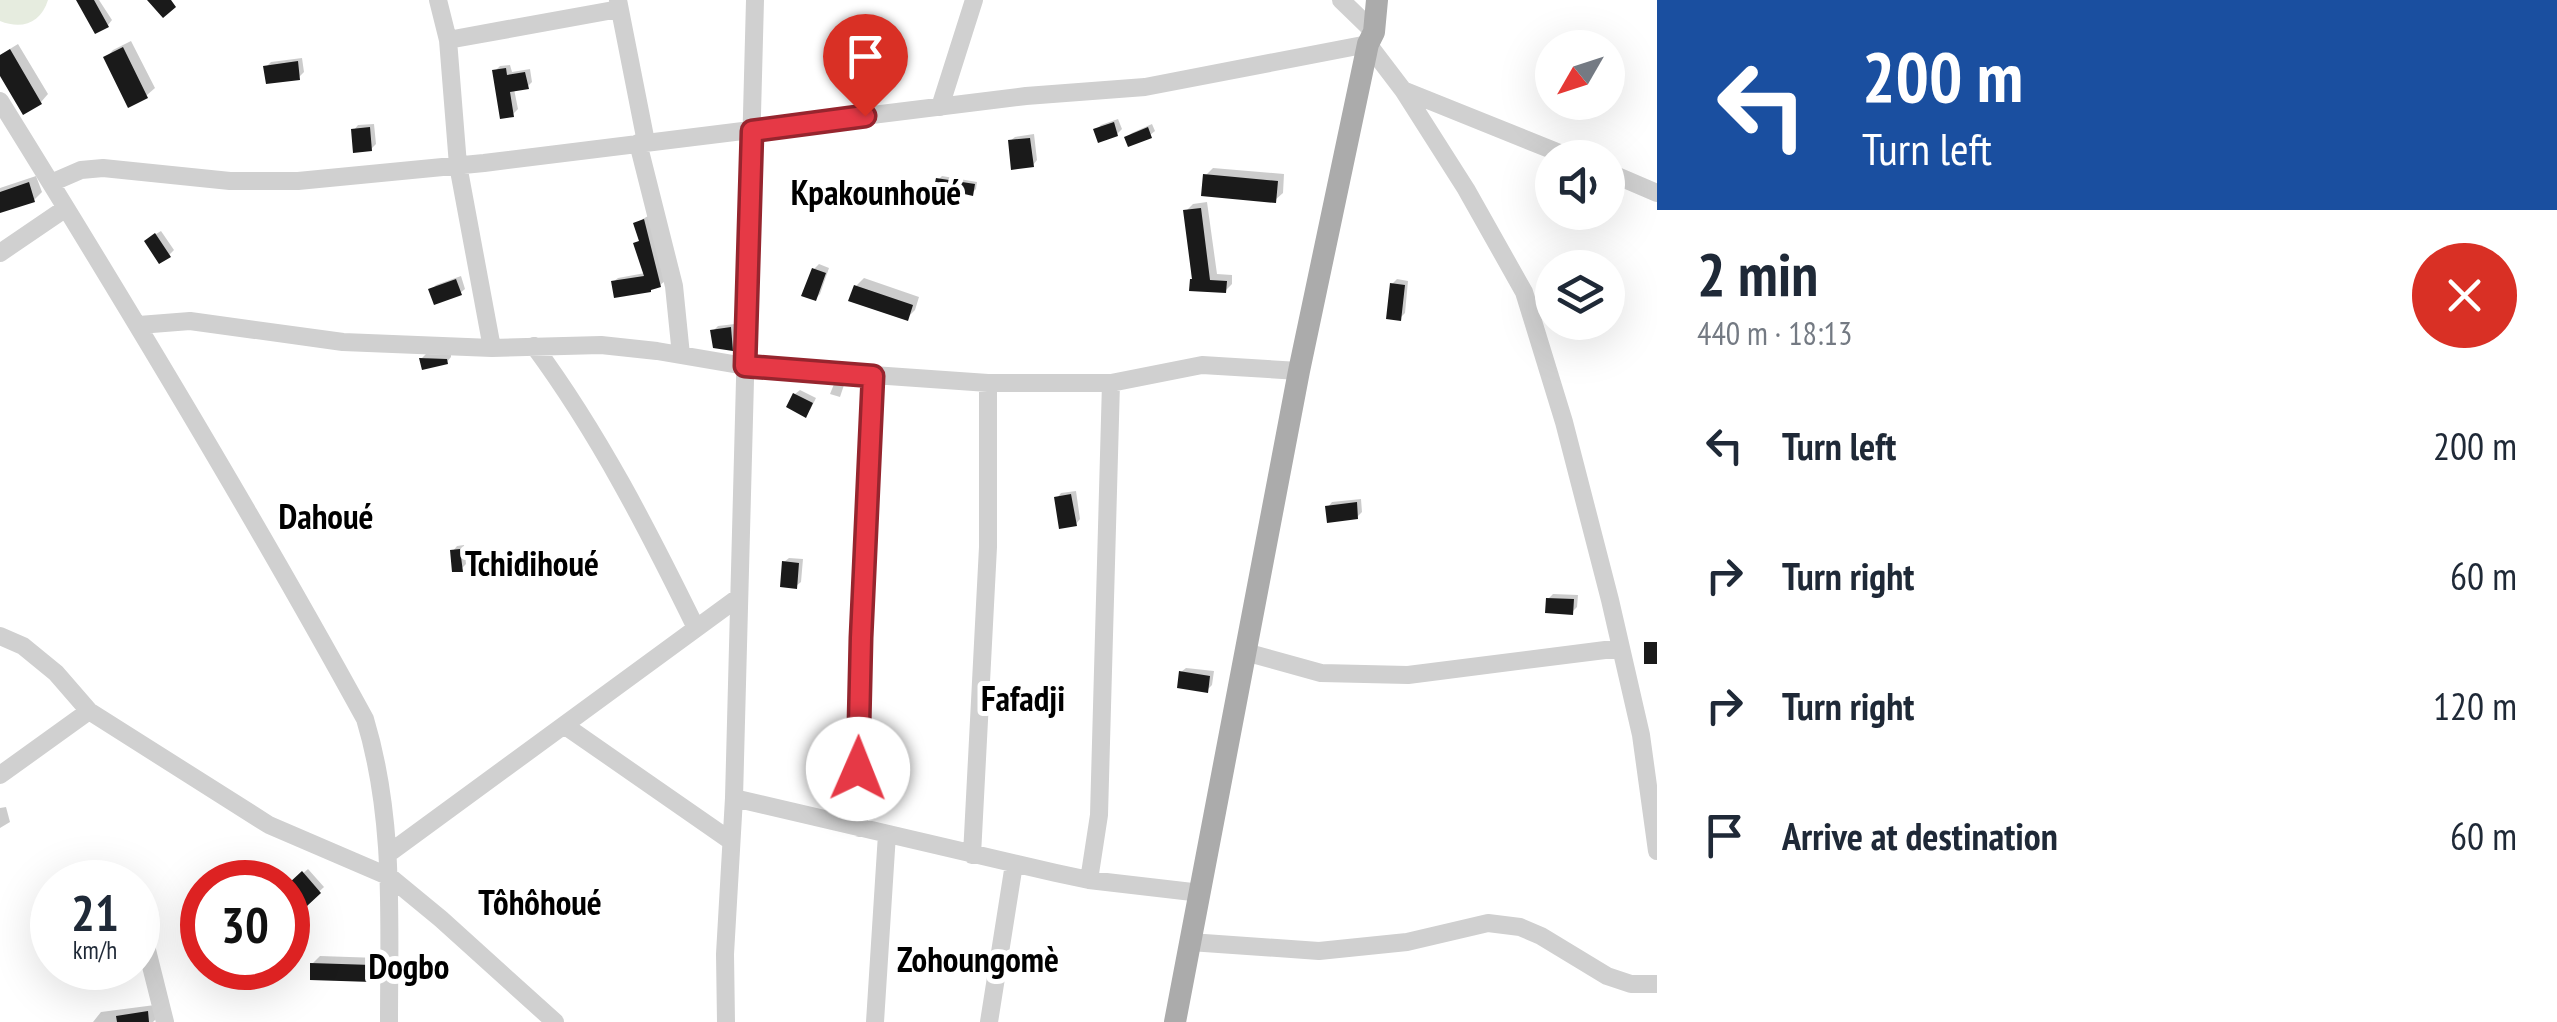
<!DOCTYPE html>
<meta charset="utf-8">
<style>
:root{--surface:#fff;--page:#f6f6f7;--text:#1f2937;--muted:#747a83}
body{margin:0;font-family:"PT Sans Narrow",sans-serif;background:var(--page);color:var(--text);height:100vh;display:flex;flex-direction:column;font-size:38px;white-space:nowrap}
*{box-sizing:border-box;margin:0}
p{font-size:32px;color:var(--muted)}
.icon{flex:none;width:55px;height:55px;fill:none;stroke:currentColor;stroke-width:2;stroke-linecap:round;stroke-linejoin:round}
.map{position:relative;flex:1;overflow:hidden}
.panel{display:flex;flex-direction:column;background:var(--surface);width:900px}
.panel>*{flex:none}
.hud{background:#1a4fa0;color:#fff;overflow:hidden}
.needle{width:65px;rotate:231deg}
.buttons{position:absolute;left:1535px;top:30px;display:grid;gap:20px}
.buttons a{display:grid;place-items:center;width:90px;height:90px;border-radius:50%;background:var(--surface);box-shadow:0 10px 40px #0002;font-size:50px}
.speed{position:absolute;left:30px;top:860px;display:flex;gap:20px;font-size:50px;font-weight:700;text-align:center}
.speed>*{display:grid;place-content:center;width:130px;height:130px;border-radius:50%;background:var(--surface);box-shadow:0 10px 40px #0002;line-height:1}
.speed small{font-size:25px;font-weight:400}
.speed .limit{border:15px solid #d22;background:#fff;color:#111}
.pin{position:absolute;display:grid;place-items:center;width:85px;height:85px;color:#fff;margin:-102px -42px;border-radius:50% 50% 50% 0;rotate:-45deg;box-shadow:0 0 10px #0007}
.pin .icon{rotate:45deg}
.me{position:absolute;width:110px;margin:-55px;rotate:1deg;stroke-linejoin:round;filter:drop-shadow(0 0 8px #0008)}
.turn{display:flex;align-items:center;gap:35px;height:210px;padding:0 40px;font-size:45px}
.turn .icon{width:130px;height:130px;stroke-width:2.5}
.turn b{display:block;font-size:70px;line-height:85px}
.round{display:grid;place-items:center;flex:none;width:105px;height:105px;border-radius:52px;background:var(--page)}
.headline{display:flex;align-items:center;justify-content:space-between;height:170px;padding:0 40px}
h1{font-size:60px;font-weight:800;line-height:75px}
ul{padding:0;list-style:none}
li{display:flex;align-items:center;gap:30px;height:130px;padding:0 40px}
li div{flex:1}
li b{display:block;font-size:38px}
li em{font-style:normal}
main{display:flex;flex:1;min-height:0}
.map>svg:first-child{display:block}
</style>
<main>
<div class="map">
<svg width="1657" height="1022" viewBox="0 0 1657 1022">
<rect width="100%" height="100%" fill="#fff"/>
<path fill="#e6ecdf" d="M0,0H48C41,23 22,30 0,21Z"/>
<path fill="#0003" d="M78,0H99L112,20L108,25Z
M131,41L155,88L147,95L129,104L106,58L113,50Z
M18,44L48,94L41,102L0,71V55Z
M302,58L304,72L299,77L266,67L271,62Z
M510,65L512,72L530,69L532,82L528,86L514,89L518,109L513,114L495,71L500,66Z
M1118,119L1122,129L1117,134L1096,130L1101,125Z
M374,124L376,144L371,149L354,130L358,125Z
M1152,124L1155,131L1150,135L1127,137L1132,133Z
M1034,134L1037,160L1033,165L1010,141L1015,137Z
M1213,168L1284,174L1283,193L1275,200L1205,176Z
M36,176L42,192L34,200L0,211V188Z
M942,176L977,182L976,189L972,193L939,179Z
M1207,202L1217,274L1232,275V284L1225,291L1192,280L1186,211L1193,204Z
M648,216L665,281L660,285L613,282L618,278L645,273L636,244L641,239L636,223Z
M161,231L174,250L169,255L151,237Z
M819,264L829,268L820,294L815,299L814,269Z
M461,276L465,289L460,293L431,290L436,285Z
M864,278L919,297L915,310L907,318L856,286Z
M1397,279L1408,281L1405,313L1400,318L1392,284Z
M735,324L737,344L732,349L713,331L718,326Z
M426,354L451,355V357L447,362L422,358Z
M834,384L844,385L840,397L830,394Z
M800,390L816,398L810,410L795,394Z
M1076,491L1080,519L1076,524L1057,498L1061,493Z
M1361,499L1362,512L1357,517L1328,507L1332,502Z
M464,545L466,564L461,569L453,551L457,546Z
M789,558L803,559L801,582L796,586L784,562Z
M1553,594L1578,595L1577,607L1572,612L1548,599Z
M1186,668L1214,671L1212,685L1207,690L1181,672Z
M6,807L10,822L0,828V808Z
M308,869L324,887L308,902L291,884Z
M320,956L379,958V972L371,980L312,964Z
M155,1005L157,1018L153,1022H93L101,1012Z"/>
<path fill="#1a1a1a" d="M76,0H94L109,27L95,34Z
M147,0H171L176,7L163,18Z
M123,47L148,98L128,108L103,57Z
M10,49L42,104L23,115L0,76V55Z
M298,61L300,80L266,84L263,66Z
M506,68L507,75L525,72L529,89L510,92L514,117L500,119L492,70Z
M1114,122L1118,136L1098,143L1093,129Z
M370,127L372,151L353,153L351,129Z
M1148,127L1152,138L1128,147L1124,137Z
M1030,138L1034,167L1011,170L1008,140Z
M1203,174L1278,181L1276,203L1201,196Z
M936,178L975,184L973,196L934,187Z
M29,182L35,202L0,213V192Z
M1201,208L1210,280L1227,281L1226,293L1189,291L1190,279H1192L1183,210Z
M644,219L661,287L651,290V292L614,298L611,281L644,276L633,243L639,241L633,223Z
M155,233L171,257L159,264L144,241Z
M812,268L826,273L816,301L801,296Z
M456,279L462,295L434,305L428,289Z
M1390,283L1405,285L1401,321L1386,319Z
M854,285L913,305L908,321L848,301Z
M731,327L733,351L713,348L710,330Z
M419,358L447,359L448,364L422,370Z
M793,393L813,403L806,418L786,407Z
M1071,494L1077,526L1059,529L1054,497Z
M1357,502L1358,519L1327,523L1325,506Z
M460,549L463,572H452L450,550Z
M782,561L799,563L797,589L780,587Z
M1546,598L1574,599L1573,615L1545,613Z
M1644,642H1657V664H1644Z
M1179,671L1210,676L1208,693L1177,688Z
M302,871L321,893L307,906L288,884Z
M310,963L372,965V982L310,980Z
M148,1011L149,1022H117L116,1016Z"/>
<g fill="none" stroke-linecap="round" stroke-linejoin="round">
<path stroke="#d0d0d0" stroke-width="18" d="M438,0L448,40L458,165L492,348
M618,0L646,142
M1341,0L1374,32
M448,40L619,9
M1403,90L1572,158
M0,101C126,304 250,509 365,719C395,818 389,920 389,1022
M940,107L974,0
M638,143L674,286L681,355
M1608,172L1657,193
M51,183L81,170L103,168L230,181H298L484,163L1026,96L1145,87L1368,44L1403,90L1466,189L1524,292L1564,422L1610,600L1641,735L1657,851
M0,253L66,208
M139,325L190,321L343,342L492,348L601,345L657,351L745,366L988,383H1111L1202,365L1299,371
M534,346C599,434 648,530 696,628
M0,636L23,646L56,673L89,711L269,825L390,877L441,919L555,1022
M1245,652L1321,673L1408,675L1621,648
M564,725L731,841
M0,775L89,711
M734,798L1056,873L1089,880L1201,893
M859,828L861,638L873,376
M388,854L739,597
M972,855L988,547V383
M1089,880L1099,815L1111,383
M141,926L165,1022
M1190,942L1319,951L1407,942L1488,923L1520,927L1541,936L1607,976L1631,984H1657
M726,1022L725,954L734,798L755,0
M875,1022L887,834
M989,1022L1014,864"/>
<path stroke="#ababab" stroke-width="22" d="M1175,1022L1299,371L1368,44L1374,32L1377,0"/>
</g>
<g fill="none" stroke-linecap="round" stroke-linejoin="round">
<g stroke="#96252e" stroke-width="25">
<path id="route" d="M858,769L861,638L873,376L745,366L752,131L865,116"/>
</g>
<use href="#route" stroke="#e63946" stroke-width="18"/>
</g>
<g text-anchor="middle" stroke-width="10" stroke-linejoin="round" paint-order="stroke">
<g font-size="35" font-weight="bold" fill="#000" stroke="#fff">
<text x="876" y="205">Kpakounhoué</text>
<text x="326" y="529">Dahoué</text>
<text x="532" y="576">Tchidihoué</text>
<text x="1023" y="711">Fafadji</text>
<text x="540" y="915">Tôhôhoué</text>
<text x="978" y="972">Zohoungomè</text>
<text x="409" y="979">Dogbo</text>
</g>
</g>
</svg>
<div class="buttons">
<a><svg class="needle" viewBox="-14 -14 28 28"><path d="M0-13l5 13h-10z" fill="#e53935"/><path d="M0 13l5-13h-10z" fill="#747a83"/></svg></a>
<a><svg class="icon" aria-label="sound" viewBox="0 0 24 24"><path d="M4 9h4l5-4v14l-5-4H4zM17 9q2 3 0 6"/></svg></a>
<a><svg class="icon" aria-label="layers" viewBox="0 0 24 24"><path d="M12 4l9 5-9 5-9-5zM3 14l9 5 9-5"/></svg></a>
</div>
<div class="speed"><div>21<small>km/h</small></div><div class="limit">30</div></div>
<div class="pin" style="left:865px;top:116px;background:#d93025"><svg class="icon" aria-label="arrive" viewBox="0 0 24 24"><path d="M6 21V4h12l-3 4 3 4H6"/></svg></div>
<svg class="me" style="left:858px;top:769px" viewBox="-20 -20 40 40"><circle r="19" fill="#fff"/><path d="M0-13L10 11 0 6-10 11z" fill="#e63946"/></svg>
</div>
<section class="panel">
<div class="hud">
<div class="turn"><svg class="icon" aria-label="left" viewBox="0 0 24 24"><path d="M17 20v-9H6M10 6l-5 5 5 5"/></svg><div><b>200 m</b>Turn left</div></div>
</div>
<div class="headline"><div><h1>2 min</h1><p>440 m · 18:13</p></div><a class="round" style="background:#d93025;color:#fff"><svg class="icon" aria-label="close" viewBox="0 0 24 24"><path d="M6 6l12 12M18 6L6 18"/></svg></a></div>
<ul>
<li><svg class="icon" aria-label="left" viewBox="0 0 24 24"><path d="M17 20v-9H6M10 6l-5 5 5 5"/></svg><div><b>Turn left</b></div><em>200 m</em></li>
<li><svg class="icon" aria-label="right" viewBox="0 0 24 24"><path d="M7 20v-9h11M14 6l5 5-5 5"/></svg><div><b>Turn right</b></div><em>60 m</em></li>
<li><svg class="icon" aria-label="right" viewBox="0 0 24 24"><path d="M7 20v-9h11M14 6l5 5-5 5"/></svg><div><b>Turn right</b></div><em>120 m</em></li>
<li><svg class="icon" aria-label="arrive" viewBox="0 0 24 24"><path d="M6 21V4h12l-3 4 3 4H6"/></svg><div><b>Arrive at destination</b></div><em>60 m</em></li>
</ul>
</section>
</main>
